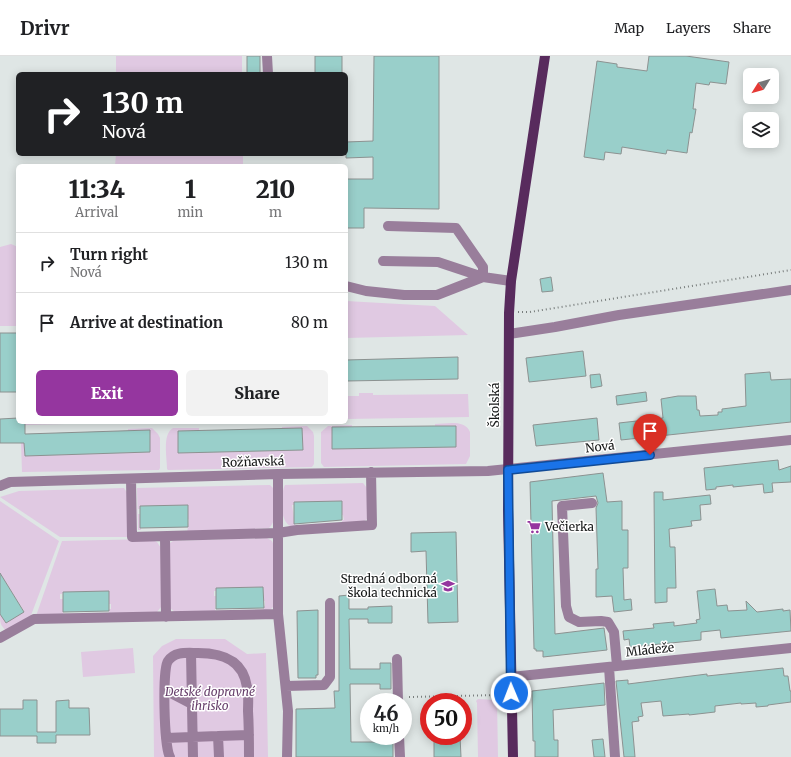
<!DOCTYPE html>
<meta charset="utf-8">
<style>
:root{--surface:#fff;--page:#f2f2f2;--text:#202124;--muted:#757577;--line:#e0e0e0;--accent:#95369f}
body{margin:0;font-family:Merriweather,serif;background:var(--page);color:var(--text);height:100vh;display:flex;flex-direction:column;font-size:15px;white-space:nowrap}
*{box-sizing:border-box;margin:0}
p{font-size:13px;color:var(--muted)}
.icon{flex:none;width:22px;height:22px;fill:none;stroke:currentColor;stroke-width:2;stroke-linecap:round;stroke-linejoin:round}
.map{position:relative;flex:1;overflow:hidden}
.details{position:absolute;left:16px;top:108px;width:332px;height:260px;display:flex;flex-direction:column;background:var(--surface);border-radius:6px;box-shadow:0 2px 10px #0003}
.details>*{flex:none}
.banner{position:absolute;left:16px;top:16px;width:332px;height:84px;border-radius:6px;box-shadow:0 2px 10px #0003;background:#202124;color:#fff;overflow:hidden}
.needle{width:26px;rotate:233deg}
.buttons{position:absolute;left:743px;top:12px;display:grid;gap:8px}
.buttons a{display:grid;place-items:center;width:36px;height:36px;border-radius:6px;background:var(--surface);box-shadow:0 2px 10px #0003;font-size:20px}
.speed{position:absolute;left:360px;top:637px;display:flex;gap:8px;font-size:20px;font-weight:700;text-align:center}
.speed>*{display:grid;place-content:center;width:52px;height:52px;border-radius:50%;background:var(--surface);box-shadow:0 2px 10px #0003;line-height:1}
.speed small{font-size:10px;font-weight:400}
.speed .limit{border:6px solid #d22;background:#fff;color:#111}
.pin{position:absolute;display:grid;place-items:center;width:34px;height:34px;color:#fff;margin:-41px -17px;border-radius:50% 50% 50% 0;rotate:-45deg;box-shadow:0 0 4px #0007}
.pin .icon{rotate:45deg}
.me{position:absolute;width:44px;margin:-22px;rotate:359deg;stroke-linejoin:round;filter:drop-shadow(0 0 3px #0008)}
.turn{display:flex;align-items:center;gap:14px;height:84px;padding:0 20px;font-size:18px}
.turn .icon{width:52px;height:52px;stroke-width:2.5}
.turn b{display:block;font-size:28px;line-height:34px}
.eta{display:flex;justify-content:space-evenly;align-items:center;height:68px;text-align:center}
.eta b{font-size:24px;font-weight:800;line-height:28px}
.action{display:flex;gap:8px;margin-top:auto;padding:8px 20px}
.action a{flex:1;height:46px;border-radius:6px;background:var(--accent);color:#fff;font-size:16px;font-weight:800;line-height:46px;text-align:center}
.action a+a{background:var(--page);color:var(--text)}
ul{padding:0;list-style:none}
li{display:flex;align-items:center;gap:12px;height:60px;padding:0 20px;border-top:1px solid var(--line)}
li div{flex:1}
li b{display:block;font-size:15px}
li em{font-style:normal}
header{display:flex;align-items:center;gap:24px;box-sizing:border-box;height:56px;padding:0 20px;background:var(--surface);border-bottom:1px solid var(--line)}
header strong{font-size:19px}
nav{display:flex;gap:22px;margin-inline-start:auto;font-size:14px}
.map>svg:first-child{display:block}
</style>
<header>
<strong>Drivr</strong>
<nav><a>Map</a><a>Layers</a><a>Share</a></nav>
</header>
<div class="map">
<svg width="791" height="701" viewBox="0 0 791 701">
<rect width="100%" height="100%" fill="#dfe6e5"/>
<path fill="#e0c9e2" d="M116,0H242V18H116Z
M116,98H243V110H115Z
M11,188L18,191V270H0V191Z
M346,245L435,250L468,279L346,282Z
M359,337H373V339L468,338L469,361L346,363V340H359Z
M25,366H144L25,369Z
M435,368C446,368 465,363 470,376V400L466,408L324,411L321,407V376L328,370L352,369V371L332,372L333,393L456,391V370H435Z
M307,370L313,376L314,380V408L312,411L168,414L167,413C167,402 162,378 173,372H199V374L178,375V397L303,394L302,372L282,373V371Z
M152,372L158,378L160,382V412L159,414L22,416L21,387H24L25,400L150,396V374L128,375V373Z
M363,427L367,432L369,460L366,464L362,466H342V464H344L343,459H342L341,445L294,446V449H292L295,468L294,471C279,470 280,439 285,429Z
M270,429L273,432C274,446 279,462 269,472L187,477L189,464L188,463V449L140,450V453H138V458H140L141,474H138L137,432Z
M124,432L128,438V481H60L0,441L19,435Z
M0,445L59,485L30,562L7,575C0,570 0,566 0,558L6,567L24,555L0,517Z
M267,482L272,485L274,490L273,551L271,553L263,555L264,550H265V545H264L263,531L216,532V535H214V540H216L215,556H175L170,552V487L173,485Z
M150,483L157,486L161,492V551L157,556L109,558V553H111V548H109V535L63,536L62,538H60V543H63V559L36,560L62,485Z
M176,583H225L247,598L266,597L268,701H154L153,600L162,590Z
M133,592L135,617L83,621L81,596Z
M478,643L497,644L498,701H478L477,647L476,645Z"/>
<path fill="#99cfca" stroke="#8c9291" d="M247,0H260V18H247Z
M315,0H342V18H315Z
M374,0H439V153L364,152V172H346V123H373V101L346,102V86L373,85Z
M649,0H686L729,6L726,28L710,26L709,29L696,27L693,53H696L692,77L690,76L687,97L667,94L666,98L622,91L621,98L605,96L604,104L584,101L597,5L617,8V11L647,15Z
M551,221L553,235L542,236L540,223Z
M0,277H18V336H0Z
M583,295L586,320L529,326L526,302Z
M458,301V323L346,325V304Z
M770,316L771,324L791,323V366L621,384L619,367L663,362L661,343L678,340H696L697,354H699L700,360L718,359V356H722V353L746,350L745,318Z
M600,318L602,330L591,332L590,319Z
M646,336L647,345L617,349L616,340Z
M18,362V366H25V378L150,374V396L25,400L24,387H0V363Z
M597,362L599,384L536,390L533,369Z
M434,370H456V391L332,393V371Z
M302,372L303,394L178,397V375Z
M778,404L779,414L791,410V426L772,427L773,436L764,437L763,428L733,431V429L716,431V433L706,434L704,412Z
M603,417L607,446L622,445V474H628V512H623L624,544L631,543L632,554L614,556L612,540L596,541V513H598L596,452L598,447L596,440L552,445L555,578L604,572L607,594L543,601V595H536V593H534L530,426Z
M654,436H663V444L710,439L711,448L700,449L701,464L691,465L692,470L669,473L670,491H675L676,532H667V546L655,547Z
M342,445V464L294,468V446Z
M188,449V471L140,472V450Z
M456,476L458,566L428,567L426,495L411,496V477Z
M0,517L24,556L6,567L0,558Z
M263,531L264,552L216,553V532Z
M715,533L717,550L727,549L728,555L747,554L746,545L757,556L783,553V555L790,554L791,575L721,582L720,574L701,576V584L630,591L629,583L624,584L623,575L654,572L653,568L663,567L674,566V570L697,567L696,564L700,563L697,535Z
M109,535V555L63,556V536Z
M349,539V553H368V551L392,550V567H368V563H349L350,613H380V607H391V633H380V628H350L351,686H381V680H393V701H296V653L335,652L334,635H339V540Z
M318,554V619H316V622H298L297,555Z
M783,612L784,620H788L790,635H791V646L768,649V650L756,651V647L741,648V647L715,650V656L689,659V658L663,660L661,645L641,647L643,660L638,661L639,665L632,666L635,701H624L616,625L628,624V628L707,618V620Z
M604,627L605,649L553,654L554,684H558V701H535V685H533L532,635Z
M23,644H37V676H56V645L69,644V652H89L90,679H56V687H37V680H0V653H23Z
M434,680H460L461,701H434Z
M603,683L605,701H594L592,684Z"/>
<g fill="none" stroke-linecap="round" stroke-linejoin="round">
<path stroke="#797e7d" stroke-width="2" stroke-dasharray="1 3" stroke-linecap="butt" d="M518,256H530L791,214
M409,641L498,639"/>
<path stroke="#997e9b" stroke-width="10" d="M267,0L268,18
M383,205L438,206L483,221V211L456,172L388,170
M346,230L366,235L404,239H437L483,221L511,225
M509,278L555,271L619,259L791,234
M131,423L132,481L278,477L297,474L372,469L371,416
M0,430L10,426L278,418L488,415L791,384
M592,447L562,450L566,550L569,561L579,566L601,565L608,566L614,576L617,610
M165,481L166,561
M278,558L288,655L287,701
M0,582L34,563L278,558V418
M191,597L193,701
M397,603L398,646
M609,611L615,701
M511,621L791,592
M286,630L324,629L330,621V547
M165,633L169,636L192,648
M399,680L400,701
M166,682L218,680
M170,701C164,692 162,613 168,605C175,595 187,597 198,597C223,597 243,604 247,631C249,639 248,648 248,655C249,671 249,686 249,701
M219,701L218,680L249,679"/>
<path stroke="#582b5d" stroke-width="10" d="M513,701L508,454L509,257L511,225L545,0"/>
</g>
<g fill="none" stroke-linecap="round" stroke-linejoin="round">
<g stroke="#114b97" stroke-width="10">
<path id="route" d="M511,637L508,414L650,399"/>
</g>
<use href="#route" stroke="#1a73e8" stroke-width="7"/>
</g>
<defs>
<g id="supermarket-bare" transform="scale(1.08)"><path d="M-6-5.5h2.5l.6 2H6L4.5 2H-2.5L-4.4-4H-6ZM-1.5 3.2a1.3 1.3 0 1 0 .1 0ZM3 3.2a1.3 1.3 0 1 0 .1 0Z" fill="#95369f" stroke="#fff" stroke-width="2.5" paint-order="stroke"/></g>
<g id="school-bare" transform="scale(1.08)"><path d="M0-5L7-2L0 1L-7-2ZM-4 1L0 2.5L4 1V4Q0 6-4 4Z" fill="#95369f" stroke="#fff" stroke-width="2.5" paint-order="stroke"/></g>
</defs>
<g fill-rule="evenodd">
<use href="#supermarket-bare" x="534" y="471"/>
<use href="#school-bare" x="448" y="530"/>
</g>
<g text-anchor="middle" stroke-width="3" stroke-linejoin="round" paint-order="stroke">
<g font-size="12" fill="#151717" stroke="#fff">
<text transform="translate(495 349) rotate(-90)" y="4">Školská</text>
<text transform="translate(600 391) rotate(-6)" y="4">Nová</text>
<text transform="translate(253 406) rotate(-2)" y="4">Rožňavská</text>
<text transform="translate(650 594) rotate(-6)" y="4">Mládeže</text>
</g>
<g font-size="12" fill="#151717" stroke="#fff" text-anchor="start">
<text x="545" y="475">Večierka</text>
<text x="437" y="527" text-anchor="end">Stredná odborná<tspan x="437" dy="14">škola technická</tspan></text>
</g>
<g font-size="12" font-style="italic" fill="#68406c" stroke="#fff">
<text x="210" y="640">Detské dopravné<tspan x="210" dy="14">ihrisko</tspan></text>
</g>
</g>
</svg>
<div class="buttons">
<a><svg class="needle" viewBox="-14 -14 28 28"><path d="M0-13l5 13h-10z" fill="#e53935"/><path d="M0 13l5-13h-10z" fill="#757577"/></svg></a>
<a><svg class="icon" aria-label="layers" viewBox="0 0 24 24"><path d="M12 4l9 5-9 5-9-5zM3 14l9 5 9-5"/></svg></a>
</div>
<div class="speed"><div>46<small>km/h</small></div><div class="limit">50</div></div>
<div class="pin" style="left:650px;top:399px;background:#d93025"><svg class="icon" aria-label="arrive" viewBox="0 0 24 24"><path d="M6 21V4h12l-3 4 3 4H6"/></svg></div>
<svg class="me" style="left:511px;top:637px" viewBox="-20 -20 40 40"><circle r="17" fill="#1a73e8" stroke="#fff" stroke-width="3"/><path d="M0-11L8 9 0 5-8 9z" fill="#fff"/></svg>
<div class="banner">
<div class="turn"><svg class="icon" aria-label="right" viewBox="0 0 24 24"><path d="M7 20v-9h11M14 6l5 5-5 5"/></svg><div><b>130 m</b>Nová</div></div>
</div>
<section class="details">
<div class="eta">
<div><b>11:34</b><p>Arrival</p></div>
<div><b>1</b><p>min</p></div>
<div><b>210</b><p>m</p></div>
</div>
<ul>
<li><svg class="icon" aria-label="right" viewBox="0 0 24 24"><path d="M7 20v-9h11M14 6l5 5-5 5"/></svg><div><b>Turn right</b><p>Nová</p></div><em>130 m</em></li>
<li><svg class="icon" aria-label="arrive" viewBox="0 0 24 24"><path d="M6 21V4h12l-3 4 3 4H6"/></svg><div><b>Arrive at destination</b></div><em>80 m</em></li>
</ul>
<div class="action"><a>Exit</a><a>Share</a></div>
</section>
</div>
